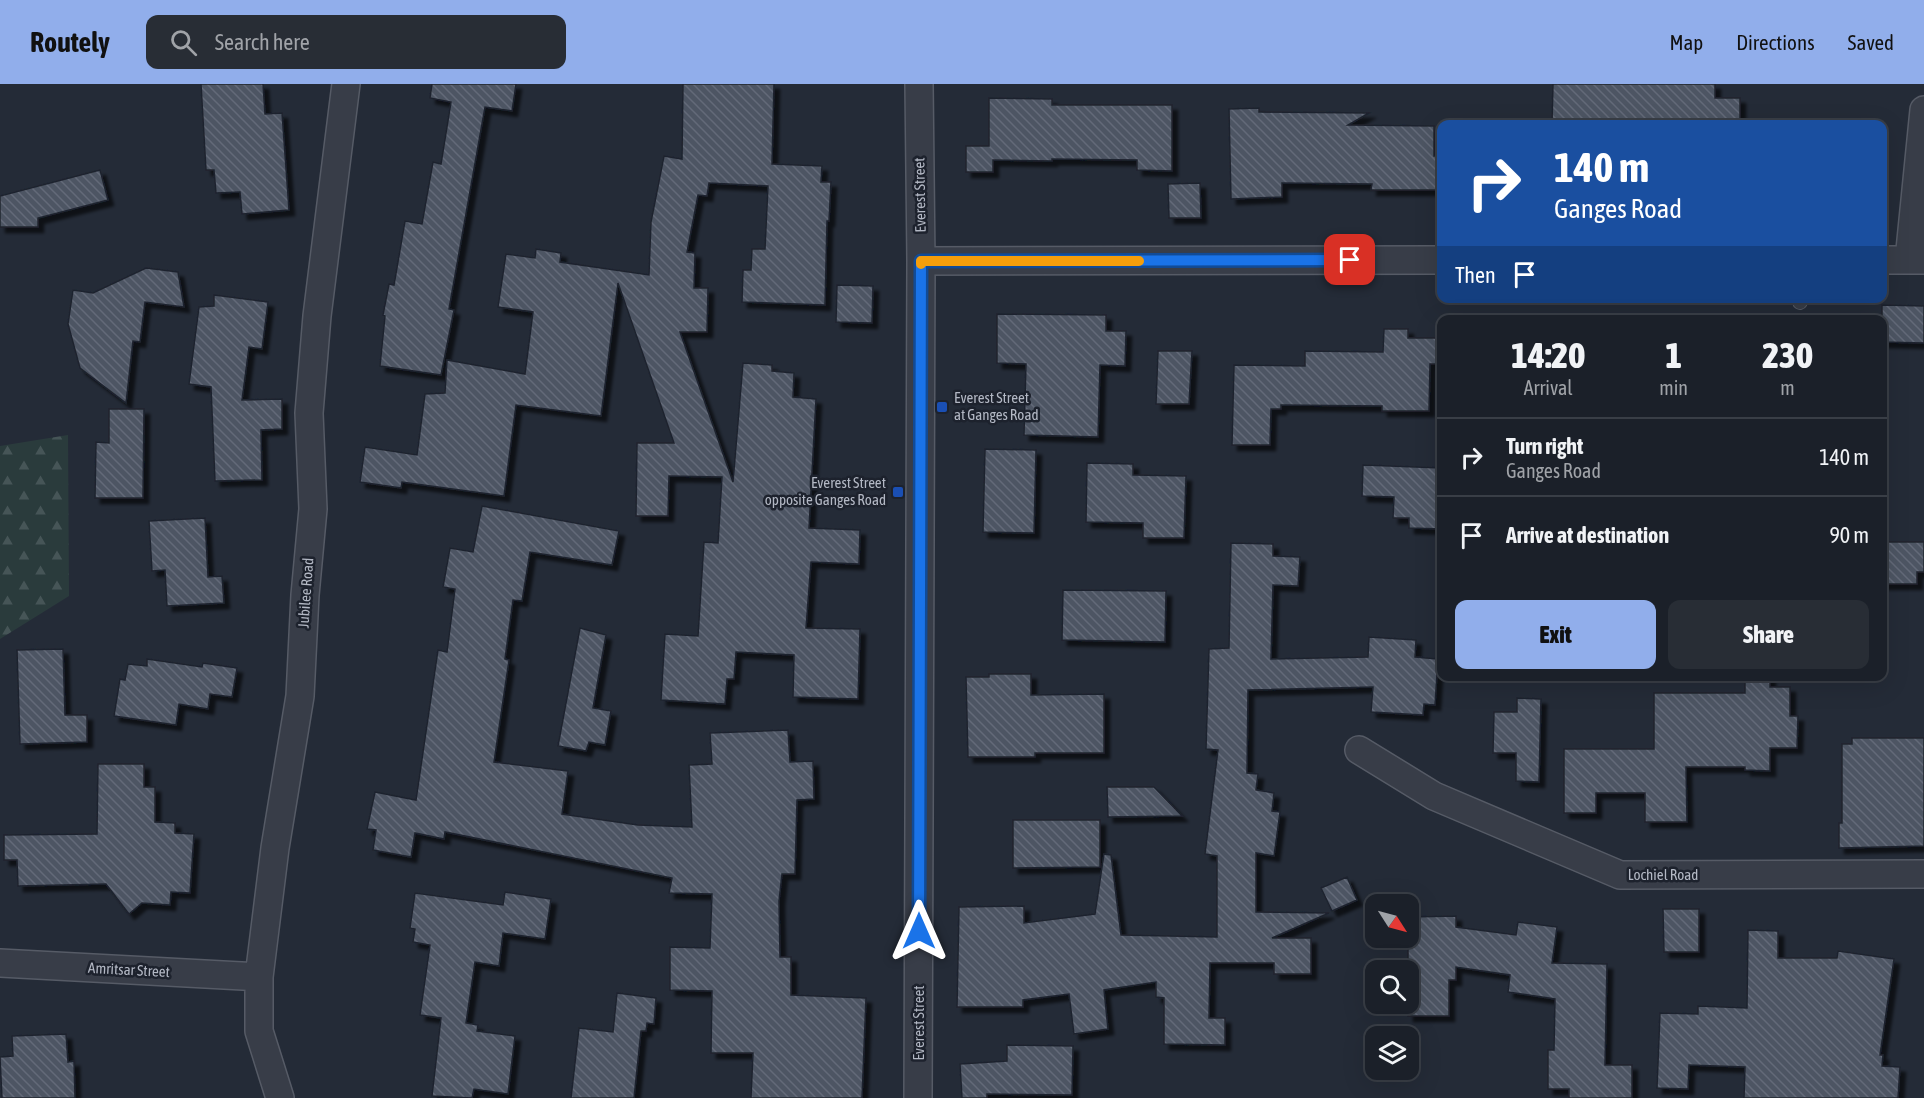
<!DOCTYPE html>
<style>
:root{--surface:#1b2029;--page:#282d35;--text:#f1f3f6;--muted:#a0a3a8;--line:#393e46;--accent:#91aeeb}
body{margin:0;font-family:"Asap Condensed",sans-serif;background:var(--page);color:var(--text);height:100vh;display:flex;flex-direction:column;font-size:22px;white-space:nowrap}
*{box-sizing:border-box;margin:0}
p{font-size:20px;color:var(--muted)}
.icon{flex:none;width:33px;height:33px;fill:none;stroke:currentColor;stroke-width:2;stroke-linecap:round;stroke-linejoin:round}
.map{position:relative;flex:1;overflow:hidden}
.sheet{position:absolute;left:1437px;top:231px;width:450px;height:366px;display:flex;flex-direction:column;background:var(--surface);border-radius:12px;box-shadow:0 6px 24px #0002,0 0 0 2px var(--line)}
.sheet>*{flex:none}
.banner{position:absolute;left:1437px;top:36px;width:450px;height:183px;border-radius:12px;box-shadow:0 6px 24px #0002,0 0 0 2px var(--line);background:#1a4fa0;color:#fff;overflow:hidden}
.needle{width:39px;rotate:126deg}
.fabs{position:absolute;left:1365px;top:810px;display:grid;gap:12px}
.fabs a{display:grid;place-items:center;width:54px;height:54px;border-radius:12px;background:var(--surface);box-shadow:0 6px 24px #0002,0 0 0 2px var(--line);font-size:30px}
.pin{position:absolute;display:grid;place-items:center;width:51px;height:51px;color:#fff;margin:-26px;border-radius:12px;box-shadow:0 3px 9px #0006}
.me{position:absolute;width:66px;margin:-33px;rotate:0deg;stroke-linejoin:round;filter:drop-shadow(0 0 4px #0008)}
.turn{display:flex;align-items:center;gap:21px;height:126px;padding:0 18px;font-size:27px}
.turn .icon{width:78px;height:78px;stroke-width:2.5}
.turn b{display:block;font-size:42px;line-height:51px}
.then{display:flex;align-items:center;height:57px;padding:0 18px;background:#0003;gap:12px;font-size:22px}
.eta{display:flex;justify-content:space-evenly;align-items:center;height:102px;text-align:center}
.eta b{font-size:36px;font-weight:800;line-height:42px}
.button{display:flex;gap:12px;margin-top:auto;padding:12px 18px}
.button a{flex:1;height:69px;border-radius:12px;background:var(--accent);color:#111;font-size:24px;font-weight:800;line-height:69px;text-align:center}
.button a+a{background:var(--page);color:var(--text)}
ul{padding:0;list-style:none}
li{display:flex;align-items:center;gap:18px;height:78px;padding:0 18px;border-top:2px solid var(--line)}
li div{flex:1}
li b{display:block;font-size:22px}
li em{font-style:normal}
header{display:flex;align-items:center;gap:36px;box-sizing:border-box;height:84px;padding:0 30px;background:var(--accent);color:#111}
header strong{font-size:28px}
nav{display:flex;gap:33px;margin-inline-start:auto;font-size:21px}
.search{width:420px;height:54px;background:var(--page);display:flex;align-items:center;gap:15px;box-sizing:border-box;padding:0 21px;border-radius:12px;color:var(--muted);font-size:22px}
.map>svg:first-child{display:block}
</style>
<header>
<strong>Routely</strong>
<div class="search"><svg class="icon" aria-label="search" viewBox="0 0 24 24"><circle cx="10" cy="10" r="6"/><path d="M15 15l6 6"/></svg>Search here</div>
<nav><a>Map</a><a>Directions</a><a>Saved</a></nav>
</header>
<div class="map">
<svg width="1924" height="1014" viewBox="0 0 1924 1014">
<defs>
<pattern id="forest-firs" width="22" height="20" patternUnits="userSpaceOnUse" patternTransform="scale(1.5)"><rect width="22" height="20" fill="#2a3b3c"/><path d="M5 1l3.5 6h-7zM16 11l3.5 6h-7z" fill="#465557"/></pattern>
<pattern id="building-back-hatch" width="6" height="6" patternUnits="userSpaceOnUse" patternTransform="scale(1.5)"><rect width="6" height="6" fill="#4d5563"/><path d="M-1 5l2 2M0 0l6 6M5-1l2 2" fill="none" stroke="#646b78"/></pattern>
<filter id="shadow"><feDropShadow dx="5.5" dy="5.5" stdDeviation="1.5" flood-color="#0009"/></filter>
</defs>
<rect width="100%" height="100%" fill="#242b37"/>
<path fill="url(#forest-firs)" d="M68,351L69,512L0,555V362Z"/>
<path fill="url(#building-back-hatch)" stroke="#1f242f" stroke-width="1.5" filter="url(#shadow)" d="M201,0H263L265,30L282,29L289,126L242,130L240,108L216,109L214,86H206Z
M432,0H516L512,27L485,23L449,225L454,226L441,291L380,282L385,232L383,231L389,200L394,201L405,137L422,140L433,78L441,80L451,18L430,14Z
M683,0H774L772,80L822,82L821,98H831L829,137H827L825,221L742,218L743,186H751L752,165H765L768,102L709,99L707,112L698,111L687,168L695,169L694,204H708L707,248H680L733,398L743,279L772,281V287L794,289L793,313L816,315L809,444L860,446L859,480L811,478L806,544L860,545L858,615L793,613L794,571L736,568L734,595H727L725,620L661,616L665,550L698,552L704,458L718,459L722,393L669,392L668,432H636L637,359H674L618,199L601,332L516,321L504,412L402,398L401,404L360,398L365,363L417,371L425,310L445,309L447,276L525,290L533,228L498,223L506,170L535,174L536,165L561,169L560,178L649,191L651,138L664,72L682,75Z
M1553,0H1715V14H1740V40H1552Z
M989,14L1052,15V21H1172V87L1137,86V76L1052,75V77L993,76V88H966V62H989Z
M1259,24V28L1369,29L1348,41L1434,42V72H1440V106H1371L1372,100L1282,99V113L1231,115L1229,25Z
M100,86L108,116L38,134V143H0V112Z
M1200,99L1201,134H1169L1168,100Z
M146,184L178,188L184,223L145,218L140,258L133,257L126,319L80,284L68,240L73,206L93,209Z
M837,201L873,202L872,239L836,238Z
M214,211L268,218L262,265L249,263L242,316L282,315V345L261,346L262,396L215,397L211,303L189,300L199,223L214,222Z
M1882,221L1924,222V259L1882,258Z
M997,230L1106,231V247H1126L1125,282L1100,281L1098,353L1024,351L1026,280L997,279Z
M1384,245H1408V254H1442V280H1430L1429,327H1382V322L1281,321V325H1271L1270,361H1232L1234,281L1305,282V267L1383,268Z
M1158,267H1192L1189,320H1156Z
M109,325H144L143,414H95L96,358L109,359Z
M985,365L1036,366L1034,449L983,448Z
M1087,379L1133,380V391L1186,392L1184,454H1143V439L1086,438Z
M1363,381L1442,384V445L1409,444V434H1393L1394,413L1362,412Z
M482,422L619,447L612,481L530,468L522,517L513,516L505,575L509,576L494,678L568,687L562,730L638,741L692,743L689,681L712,680L710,649L788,646L790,678L813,677L814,715L797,716L795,790H782L779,817L780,873H791V911L866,914L862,1014H751L753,969H711L712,907L670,906V863L710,864L712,810L669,809L672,794L445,748L444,755L415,749L411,773L373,766L376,746L367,745L375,708L416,716L438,566L447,568L455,505L443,503L450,464L473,468Z
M205,434L208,493L222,492L224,519L167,522L165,486L152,487L149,437Z
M1882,458H1924V488H1917V500H1882Z
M1231,459L1273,460V472L1300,473L1298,502L1273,501L1271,575L1368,573L1369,553L1416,556L1415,573L1438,575L1435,621L1424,620L1423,631L1371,628L1373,603L1248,606L1247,689L1258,690L1256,706L1274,709L1272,727L1280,728L1274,772L1256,769V828L1329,829L1272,854H1311V890H1274V879H1210L1209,934H1225V961L1164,960V914L1156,913V898L1104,906L1108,945L1074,950L1069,910L1023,916V923H957L959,823L1024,822V839L1095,830L1104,770L1111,771L1121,851L1217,853V772L1205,770L1218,666L1206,665L1209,565L1229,564Z
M1063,506L1166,507L1165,558L1062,556Z
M580,544L606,551L593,624L611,627L605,661L589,658L586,667L558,662Z
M63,565L65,631H87V658L20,660L17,566Z
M147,575L202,583L203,579L237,584L232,613L210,610L208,625L179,620L176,641L114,632L120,595L125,596L128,580L147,582Z
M989,590H1031V611L1104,610V669H1035V673H968L966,593H989Z
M1745,592H1770V603H1790V632H1798L1797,664H1770V687L1745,686V683H1686L1687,738H1645V709H1596V729H1564V665H1654V609H1745Z
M1517,614L1541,615L1539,698L1516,697V669H1493L1494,628H1517Z
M1852,654H1924V762L1839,764V739H1842V660H1852Z
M98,680H144V703H155V738L175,739V749L194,750L190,809L171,808L170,821L142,819L129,830L106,800L18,802L17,776H4V751L97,750Z
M1107,703H1154L1182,732L1108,733Z
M1013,736H1100V783L1013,784Z
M1347,793L1357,816L1332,827L1321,804Z
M505,808L551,815L545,855L503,849L499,882L475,878L466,939L478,941L477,947L515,952L508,1010L474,1005L472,1014L432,1012L441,934L420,931L430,861L413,858L415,845L410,844L415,809L503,821Z
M1663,825H1699V868H1664Z
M1456,832V843L1516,851L1518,838L1557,843L1552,879L1607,880L1605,981H1632V1014H1569V1005H1548V966H1554L1555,915L1508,908L1510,891L1456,883V896H1449V932H1408V833Z
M1748,846L1778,847V874H1837L1838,867L1894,875L1880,971H1883L1882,982L1900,983L1898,1014H1744L1745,983L1689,981L1688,1005L1657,1004L1660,929L1698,930V922L1747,924Z
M617,909L656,914L654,940L647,939L646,947H641L634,1014H571L579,944L613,948Z
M66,950L68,978L74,977L75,1014H2L0,973L13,972L12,952Z
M1007,961L1073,962L1072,1011L987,1010V1014H962L960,980L1007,977Z"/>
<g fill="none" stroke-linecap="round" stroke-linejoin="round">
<g stroke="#565b66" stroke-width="16">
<path id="lane" d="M1799,214L1800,218"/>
</g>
<g stroke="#565b66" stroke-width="30">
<path id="street" d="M1882,176H1924
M1909,176L1924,26
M921,177L1442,176
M1359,666L1434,712L1620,791L1924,790
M0,879L259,893
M280,1014L259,947V893L275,764L300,612L305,511L313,425L309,329L317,232L346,0
M918,1014L921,177L919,0"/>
</g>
<use href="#lane" stroke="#383d48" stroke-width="14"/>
<use href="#street" stroke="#383d48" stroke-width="27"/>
</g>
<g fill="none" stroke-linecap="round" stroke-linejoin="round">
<g stroke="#114b97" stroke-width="15">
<path id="route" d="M919,847L921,177L1350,176"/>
</g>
<use href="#route" stroke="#1a73e8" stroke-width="10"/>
<path stroke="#f59e0b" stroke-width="10" d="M921,180V177H1139"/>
</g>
<g fill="#1a4fb4" stroke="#1d222d" stroke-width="2">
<rect x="936" y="317" width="12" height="12" rx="3"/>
<rect x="892" y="402" width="12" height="12" rx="3"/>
</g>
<g text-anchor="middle" stroke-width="5" stroke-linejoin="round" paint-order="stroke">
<g font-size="15" fill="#b3b8c4" stroke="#1d222d">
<text transform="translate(920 111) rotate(-91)" y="5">Everest Street</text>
<text transform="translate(306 509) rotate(-86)" y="5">Jubilee Road</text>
<text x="1663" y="796">Lochiel Road</text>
<text transform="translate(129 886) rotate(3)" y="5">Amritsar Street</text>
<text transform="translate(919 939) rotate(-90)" y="5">Everest Street</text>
</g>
<g font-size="15" fill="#b3b8c4" stroke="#1d222d" text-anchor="start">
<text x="954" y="319">Everest Street<tspan x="954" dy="17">at Ganges Road</tspan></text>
<text x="886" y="404" text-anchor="end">Everest Street<tspan x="886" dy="17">opposite Ganges Road</tspan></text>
</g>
</g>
</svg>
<div class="fabs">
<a><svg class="needle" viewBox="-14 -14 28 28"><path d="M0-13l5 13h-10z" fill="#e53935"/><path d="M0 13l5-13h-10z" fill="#a0a3a8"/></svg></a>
<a><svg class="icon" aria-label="search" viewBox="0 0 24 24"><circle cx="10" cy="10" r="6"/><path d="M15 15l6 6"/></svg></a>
<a><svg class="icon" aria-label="layers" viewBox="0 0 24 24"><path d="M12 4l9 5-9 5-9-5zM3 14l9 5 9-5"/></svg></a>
</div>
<div class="pin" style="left:1350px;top:176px;background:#d93025"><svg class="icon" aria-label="arrive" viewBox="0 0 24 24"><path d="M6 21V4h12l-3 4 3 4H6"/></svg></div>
<svg class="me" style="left:919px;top:847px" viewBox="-20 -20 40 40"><path d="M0-17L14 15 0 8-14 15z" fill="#1a73e8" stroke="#fff" stroke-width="4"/></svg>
<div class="banner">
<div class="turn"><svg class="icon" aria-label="right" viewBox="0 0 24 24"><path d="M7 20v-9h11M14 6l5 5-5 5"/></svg><div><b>140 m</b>Ganges Road</div></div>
<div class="then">Then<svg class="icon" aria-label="arrive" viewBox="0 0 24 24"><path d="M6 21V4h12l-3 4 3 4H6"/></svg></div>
</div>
<section class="sheet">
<div class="eta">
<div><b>14:20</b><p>Arrival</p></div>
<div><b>1</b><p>min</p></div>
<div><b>230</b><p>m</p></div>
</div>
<ul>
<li><svg class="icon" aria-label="right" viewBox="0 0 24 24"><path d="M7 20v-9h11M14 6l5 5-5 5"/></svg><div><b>Turn right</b><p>Ganges Road</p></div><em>140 m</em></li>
<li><svg class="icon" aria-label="arrive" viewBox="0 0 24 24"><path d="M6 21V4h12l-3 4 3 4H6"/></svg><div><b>Arrive at destination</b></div><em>90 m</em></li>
</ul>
<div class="button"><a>Exit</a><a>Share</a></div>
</section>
</div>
